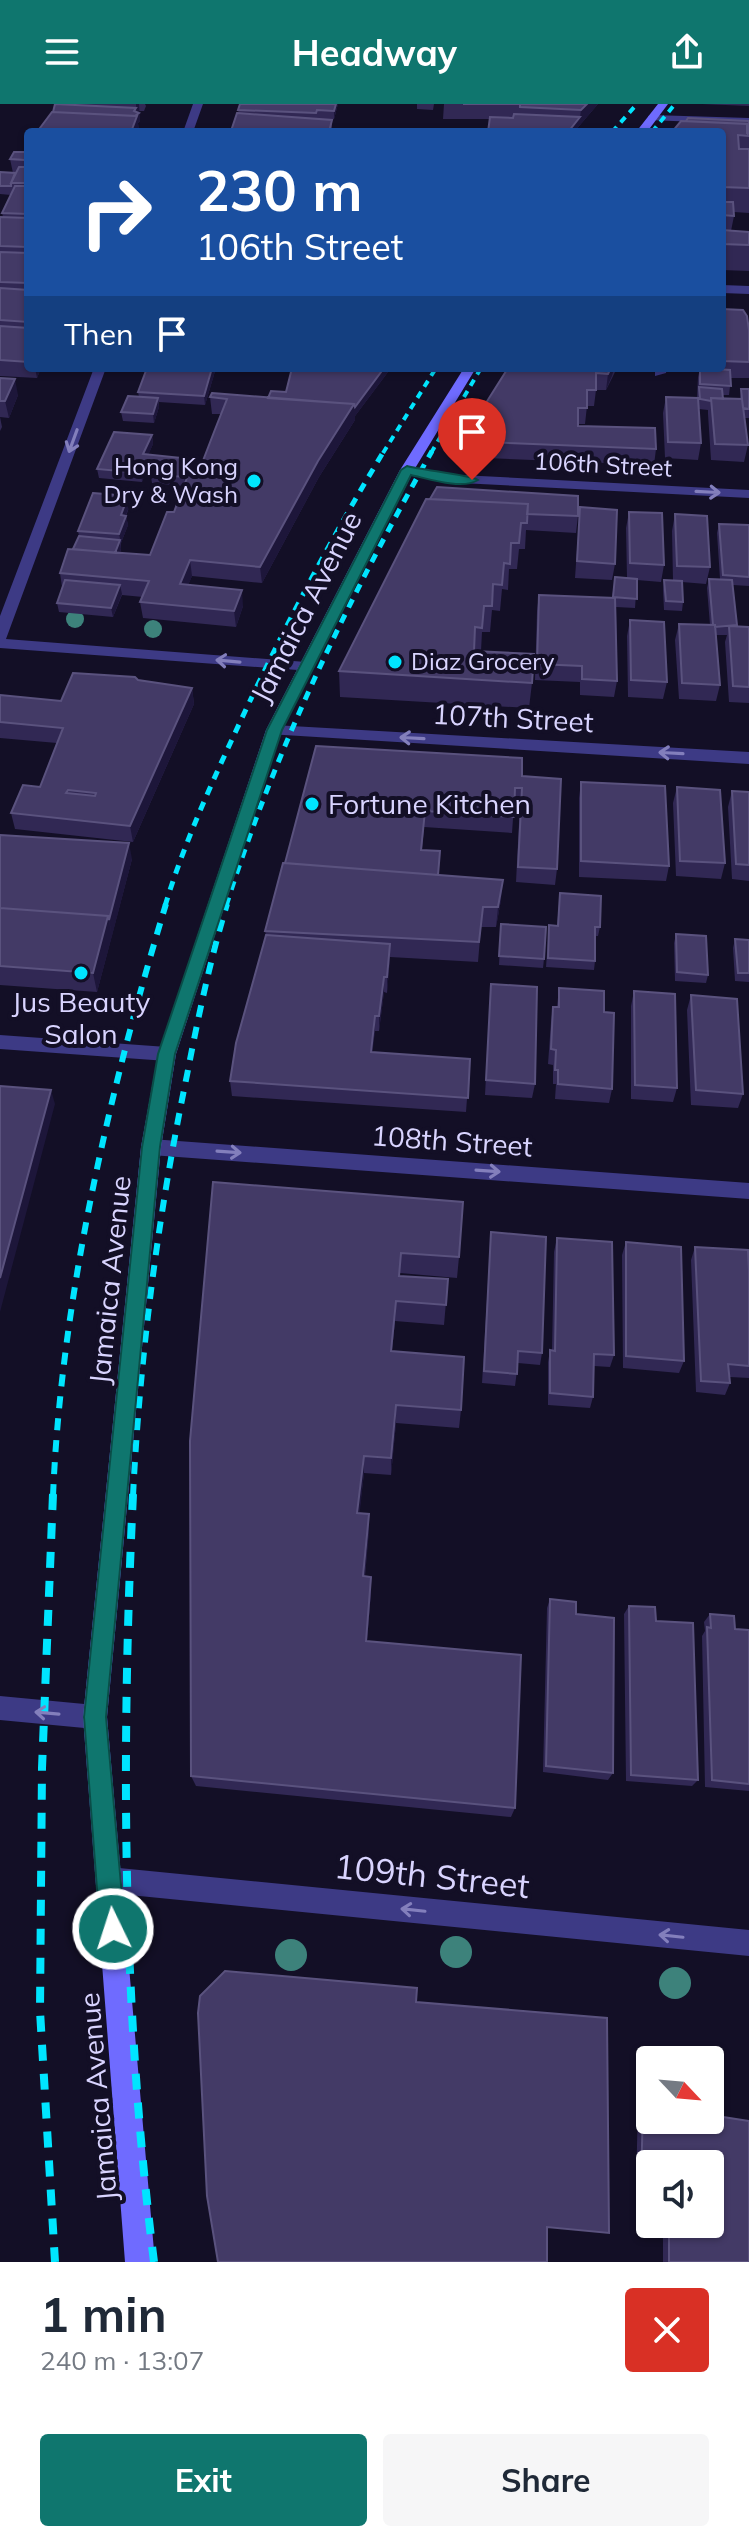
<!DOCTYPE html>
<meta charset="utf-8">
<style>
:root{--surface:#fff;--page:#f6f6f7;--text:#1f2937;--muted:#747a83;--accent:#0f766e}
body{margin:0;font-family:Mulish,sans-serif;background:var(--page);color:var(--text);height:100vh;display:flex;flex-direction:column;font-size:30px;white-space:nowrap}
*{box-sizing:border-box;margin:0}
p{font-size:26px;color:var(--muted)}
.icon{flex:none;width:44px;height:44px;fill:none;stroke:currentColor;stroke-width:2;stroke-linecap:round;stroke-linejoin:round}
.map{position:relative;height:2158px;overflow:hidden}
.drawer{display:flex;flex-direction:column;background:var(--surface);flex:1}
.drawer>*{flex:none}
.guide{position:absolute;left:24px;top:24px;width:702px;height:244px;border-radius:8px;box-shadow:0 2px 6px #0004;background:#1a4fa0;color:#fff;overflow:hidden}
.needle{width:52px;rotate:116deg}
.buttons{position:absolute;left:636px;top:1942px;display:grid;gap:16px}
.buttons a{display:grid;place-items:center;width:88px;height:88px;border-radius:8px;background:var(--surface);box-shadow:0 2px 6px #0004;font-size:40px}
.pin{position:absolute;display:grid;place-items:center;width:68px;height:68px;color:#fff;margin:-82px -34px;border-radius:50% 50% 50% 0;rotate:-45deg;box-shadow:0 0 8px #0007}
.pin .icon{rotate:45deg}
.me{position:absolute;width:88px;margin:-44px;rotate:356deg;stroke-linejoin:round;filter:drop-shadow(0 0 6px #0008)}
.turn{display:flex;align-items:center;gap:28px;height:168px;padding:0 40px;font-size:36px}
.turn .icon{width:104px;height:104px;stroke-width:2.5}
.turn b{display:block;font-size:56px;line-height:68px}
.then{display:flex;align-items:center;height:76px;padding:0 40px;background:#0003;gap:16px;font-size:30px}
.round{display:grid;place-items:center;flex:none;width:84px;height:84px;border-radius:8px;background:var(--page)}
.headline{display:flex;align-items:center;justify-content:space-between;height:136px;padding:0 40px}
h1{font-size:48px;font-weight:700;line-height:60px}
.cta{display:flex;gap:16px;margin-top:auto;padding:16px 40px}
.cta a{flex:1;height:92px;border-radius:8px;background:var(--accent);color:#fff;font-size:32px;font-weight:700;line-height:92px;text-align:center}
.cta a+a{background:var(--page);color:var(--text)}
header{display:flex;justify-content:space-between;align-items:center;height:104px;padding:0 40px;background:var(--accent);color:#fff;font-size:36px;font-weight:700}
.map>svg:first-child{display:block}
</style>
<header><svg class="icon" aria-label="menu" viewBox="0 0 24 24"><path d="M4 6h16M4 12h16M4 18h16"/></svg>Headway<svg class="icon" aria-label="share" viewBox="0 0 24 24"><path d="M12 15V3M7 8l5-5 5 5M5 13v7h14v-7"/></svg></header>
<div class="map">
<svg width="749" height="2158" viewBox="0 0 749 2158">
<rect width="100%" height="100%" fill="#130f26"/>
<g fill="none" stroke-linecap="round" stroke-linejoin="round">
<path fill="#3d3a85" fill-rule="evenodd" d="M655,264H667L666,269L655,272Z"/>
<path fill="#3d3a85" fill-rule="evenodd" d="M193,0H203L193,28H183Z
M652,11L749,14V20L648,16V12Z
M722,181L749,182V190L722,189Z
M94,264H106L6,535L306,558L311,559V567L0,544V512Z
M407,362L441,370L749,386V394L441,378L402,369V363Z
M274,621L749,648V660L268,630V622Z
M0,931L167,943L174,945L176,950L174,955L167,957L0,945Z
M151,1035L749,1079V1095L151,1051L144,1049L141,1043L144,1037Z
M0,1592L95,1601L104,1604L107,1613L104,1622L95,1625L0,1616Z
M109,1763L749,1826V1852L109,1789L100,1785L96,1776L100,1767Z"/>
<path fill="#6f6bff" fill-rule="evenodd" d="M658,0H668L647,28H636Z
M464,264H476L414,366L282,626L176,950L161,1043L107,1613L155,2158H125L83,1613L141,1043L158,950L266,626L400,366Z"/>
<path stroke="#00e5ff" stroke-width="4" stroke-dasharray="7 6" stroke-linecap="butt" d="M612,28L637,0
M652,28L675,0
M383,349L436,264
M431,349L481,264"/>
<path stroke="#00e5ff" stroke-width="5" stroke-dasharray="9 8" stroke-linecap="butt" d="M165,802C184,739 213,676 241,616C284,524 331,434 384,347
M226,802C276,643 350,492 432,347"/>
<path stroke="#00e5ff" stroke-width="6" stroke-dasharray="12 10" stroke-linecap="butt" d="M53,1392C61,1197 109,987 166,800
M133,1392C140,1250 158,1111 187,971C198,914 210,856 227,800"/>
<path stroke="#00e5ff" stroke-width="8" stroke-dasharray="16 13" stroke-linecap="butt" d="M53,1390L42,1664L40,1907L55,2158
M133,1390C121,1647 122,1903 154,2158"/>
</g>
<g fill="#3d827b">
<circle cx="75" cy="515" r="9"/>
<circle cx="153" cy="525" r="9"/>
<circle cx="456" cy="1848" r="16"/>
<circle cx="291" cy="1851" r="16"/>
<circle cx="675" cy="1879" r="16"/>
</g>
<path fill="#312854" d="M55,0H145L146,2L144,7H139V9L140,17L138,19L139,28H36L53,8Z
M240,0H338L334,15H322L332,16V24L231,27L238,9Z
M417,0H434L433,6L417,5Z
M444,0H598L574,28H482H488L490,15H443Z
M702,0H749V2Z
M749,17V109L734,108L722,111V28Z
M28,45V264H41L37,274L0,272V113H3L2,109L11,91L0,90V68L13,69L10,55L26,48Z
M722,111L734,112L731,127L749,128V167L722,166Z
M722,205L749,226V274H731L729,291H722L723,295H740L741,285H749V314H745L748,341L744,358L711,356L708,310V306L699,305L701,339L698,356L665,354L663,309L666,293L697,294L698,273L700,264H722Z
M147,264H216L205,301L159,298V303L154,319L123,317L121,308L139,293L138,288Z
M292,264H391L355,312V316L319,373L262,479L192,472L188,481L243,502L236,523L143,514L140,498L143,493L122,491L113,513L59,508L57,499L62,483L60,469L73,445L79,432L78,427L130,401L126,412L128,421L121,439V445L120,449L150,451L174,408L184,382L152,379L151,373L144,372L142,378L99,374L97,365L152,331L153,340L148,351L193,364L192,366L199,367L221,310H212L210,293L268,294L286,288Z
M508,264H617L606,286H596L594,302H587L585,320H578V322L656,345L654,361L461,353L462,337Z
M0,274L18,291L9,314L0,313L2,323L0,327Z
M426,395L578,412L576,429L526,426L525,445H519L517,465H509L508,486L502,485L500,507L492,506L490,528H482L481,547L532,579L529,604L340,593L339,567Z
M580,403L615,460L612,476L575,474Z
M629,408L664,461L661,478L637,476L635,504L616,503L617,577L614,593L580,591V578L535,576L537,507L539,491L612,494L615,473L627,474L626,424Z
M675,410L710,463L706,480L682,478L683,498L682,507L664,506L663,486L664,476L673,477L672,427Z
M719,420L749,421V482L733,481L737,522L749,523V599L729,598L725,538L727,531H716L720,581L716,597L679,595L675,536L679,520L710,521L707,484L709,475H720L717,429Z
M630,516L667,578L663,595L628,593L627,532Z
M138,576L192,584L194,600L133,738L15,725L11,709L40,683L57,639L0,634V591L61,597Z
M522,672L557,765L555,781L516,778L520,700H514L512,729L424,723L422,746L438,771L501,796L496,823H481L478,858L390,853L387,889L384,888L379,927H375L372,948L470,955L466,1008L232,992L230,977L266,831L265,827L283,759Z
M581,678L669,762L666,777L579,773V694Z
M677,683L725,759L721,775L676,772L673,699Z
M732,687L749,688V777L732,775L728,703Z
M0,731L132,755L97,888L0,881Z
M560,789L600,823L598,832H595V857L594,866L546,863L549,821L557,822Z
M501,820L544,855L543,864L499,861Z
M676,830L708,871L706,879L675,877L674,839Z
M735,835L749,836V878L735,877L733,844Z
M491,880L535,980L532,994L485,991Z
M559,884L604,908L612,985L609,999L555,995L556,980H553V961L548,960L551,918L553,903H557Z
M634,887L677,984L673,998L631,995V902Z
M691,891L743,990L738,1004L691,1001L687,906Z
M213,1078L459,1153L457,1174L400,1169V1172L448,1175L444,1221L395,1217L392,1247L461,1306L459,1324L396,1319L391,1371L364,1369L359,1410L369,1426L365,1472L371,1473V1488L367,1537L515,1704L511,1713L196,1682L191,1672Z
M491,1128L542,1249L540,1261L518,1259L515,1282L482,1279Z
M557,1134L614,1251L610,1263L594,1262L593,1293L590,1304L548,1301V1258L550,1246L552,1247L554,1148Z
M626,1138L684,1257L679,1269L623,1264L622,1151Z
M695,1143L749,1167V1274L730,1273V1279L725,1291L696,1288L691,1156Z
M550,1495L576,1510L613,1669L608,1676L543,1668L547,1504Z
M629,1502L656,1517L698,1676L692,1682L626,1677L624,1510Z
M710,1510L735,1525L749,1526V1687L705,1683L702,1532L705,1527L704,1518Z
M638,2001L650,2002V2016H710V2011L749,2017V2158H663V2120H710V2060H650V2083L636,2081Z"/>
<path fill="#1d163a" d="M136,0H139L140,17L138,19L139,28H131L136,4Z
M336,0H338L334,15V7Z
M587,0H598L574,28H568L580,13L581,6Z
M35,264H41L37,274Z
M212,264H216L205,301L204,292Z
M384,264H391L355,312V316L319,373L262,479L260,463L318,357L354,300Z
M611,264H614L612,272L606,286L608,270Z
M15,275L18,291L9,314L5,297Z
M158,294L159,303L154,319L153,310Z
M152,331L153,340L145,359L143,350Z
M192,355L193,364L186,382L184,373Z
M143,363L144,372L142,378L141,369Z
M128,392L130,401L122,420L121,411Z
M126,412L128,421L121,439L119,430Z
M120,436L121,445L114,464L113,455Z
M190,456L192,472L182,496L180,480Z
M120,481L122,490L113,513L111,504Z
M242,486L243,502L236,523L234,507Z
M192,584L194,600L133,738L130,722Z
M129,739L132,755L112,832L109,816Z
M503,776L501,796L496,823L498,803Z
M108,812L112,832L97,888L93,869Z
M390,840V855L387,889V873Z
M384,873V888L379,927V912Z
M375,912V927L371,963V948Z
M51,986L55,1000L0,1208V1174Z
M396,1197L395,1217L390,1266L391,1247Z
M396,1301V1319L391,1371V1354Z
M364,1352V1369L358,1425L357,1409Z
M369,1410V1426L363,1487V1472Z
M371,1473V1488L366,1550V1537Z"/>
<path fill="#433a66" stroke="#5a527e" stroke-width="2" fill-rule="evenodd" d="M55,0L136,4L134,7L139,9L135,12L53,8Z
M240,0H336L334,7L317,6L316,9L238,6Z
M463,0H587L581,6L520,3V0Z
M52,8L137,12L131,28H37Z
M237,9L332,16L329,28L231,27Z
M514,10L580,13L568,28H482H488L490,13L513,14Z
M688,14L749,17V29H747V20L686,17Z
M681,17L747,20L748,32L738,31L739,45H749V84L722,83V28H672Z
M28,45V61H27L25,56L10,55L14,48H26Z
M19,63H28V79H11Z
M0,68L15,69L11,79V82H0Z
M15,82H28V110L2,109Z
M722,98H733L734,112L722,111Z
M0,113L28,114V143L0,142Z
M722,126L749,128V141L722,140Z
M0,148L28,149V179L0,178Z
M0,184L28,186V218L0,216Z
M722,205L743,206L747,212L749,226V258L722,257Z
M0,222L28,224V258L0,256Z
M147,264H212L204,292L138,288Z
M292,264H384L355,303L354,300L268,294L271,287L286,288Z
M508,264H611L608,270L596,269V286H587V304H578V322L655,324L656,345L462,337Z
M700,264L730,266L731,282L700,280Z
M0,274L15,275L5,297H0Z
M699,283L722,285L723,295L711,294V297L700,295Z
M741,285H749V305L743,304Z
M212,289L354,300L318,357L260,463L190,456L180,480L242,486L234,507L140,498L149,477L60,469L68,445L150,451L167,408H174L190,366L199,367L214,328L227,295L210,293Z
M128,292L158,294L153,310L121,308Z
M666,293L698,294L701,339L668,338Z
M711,294L742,295L748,341L715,340Z
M114,328L152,331L143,350L192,355L184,373L151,370L153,364L143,363L141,369L97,365Z
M437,383L578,392V412L527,410L528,400L430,395Z
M93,389L128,392L121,411L126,412L119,430L78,427Z
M426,395L528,400L527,419H521L519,439H511L510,460L504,459L502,481L493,480L492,502H484L482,524L475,523L474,547L534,550L532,579L339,567Z
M580,403L617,406L615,460L577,457Z
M629,408L662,409L664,461L630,459Z
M675,410L707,412L710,463L677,462Z
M719,420L749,421V473L723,471Z
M79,432L120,436L115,449L73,445Z
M615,473L637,475V495L613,493Z
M709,475L732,476L737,521L715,523V521H713Z
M65,476L120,481L111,504L57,499Z
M664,476L682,477L683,498L666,497Z
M539,491L615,494L617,577L582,575V562L537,560Z
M630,516L664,518L667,578L631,576Z
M679,520L715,521L720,581L682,579Z
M729,522L749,523V583L733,582Z
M73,569L135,573L138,576L192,584L130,722L11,709L23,681L40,683L63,624L0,618V591L61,597ZM68,686L96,689L95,692L66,689Z
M316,642L522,654V672L561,675L557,765L518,763L522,684H515L514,713L425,707L421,746L440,747L438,771L285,759Z
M581,678L665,682L669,762L581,757Z
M677,683L720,686L725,759L680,757Z
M732,687L749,688V761L736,760Z
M0,731L129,739L109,816L108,812L0,804Z
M283,759L503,776L498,803H483L479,838L265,827Z
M560,789L601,792L600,823H595V857L548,854L549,821L558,822Z
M0,804L108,812L93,869L0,862Z
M501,820L546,823L544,855L499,852Z
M676,830L706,832L708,871L677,868Z
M266,831L390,840L387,873H384L379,912H375L371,948L470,955L468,994L230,977L236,939Z
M735,835L749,836V869H738Z
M491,880L537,883L535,980L486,976Z
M559,884L604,887V908L614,909L612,985L558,980V966H555L556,946L551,945L553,903H559Z
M634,887L675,890L677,984L635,981Z
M691,891L737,895L743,990L696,986Z
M0,982L51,986L0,1174Z
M213,1078L463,1098L459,1153L401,1149L399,1172L448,1175L446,1201L396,1197L391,1247L464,1253L461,1306L396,1301L391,1354L364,1352L357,1409L369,1410L363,1472L371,1473L366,1537L521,1551L515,1704L191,1672L190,1337Z
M491,1128L546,1133L542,1249L518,1247L517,1270L484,1267Z
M557,1134L612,1138L614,1251L594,1250L593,1293L550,1289V1246L555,1247Z
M626,1138L681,1143L684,1257L626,1252Z
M695,1143L748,1146L749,1167V1262L728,1260L730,1279L701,1277Z
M550,1495L576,1498V1510L614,1514L613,1669L546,1662Z
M629,1502L655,1503L656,1517L693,1519L698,1676L631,1671Z
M710,1510L734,1512L735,1525L749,1526V1680L712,1676L707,1523L711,1524Z
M225,1867L417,1884L416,1898L607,1914L609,2129L547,2123V2158H218L207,2092L198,1909L200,1892Z
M643,2001L650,2002V2016H710V2011L749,2017V2158H669V2120H710V2060H650V2083L641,2082Z"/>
<defs><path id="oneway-shaft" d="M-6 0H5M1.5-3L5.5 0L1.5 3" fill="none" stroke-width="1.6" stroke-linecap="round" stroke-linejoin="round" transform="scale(2)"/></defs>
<g stroke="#837fbc">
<use href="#oneway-shaft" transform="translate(73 337) rotate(110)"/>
<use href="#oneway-shaft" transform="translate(708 388) rotate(3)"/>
<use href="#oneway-shaft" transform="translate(228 557) rotate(-175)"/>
<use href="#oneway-shaft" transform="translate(412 634) rotate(-177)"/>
<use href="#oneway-shaft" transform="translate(671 649) rotate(-177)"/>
<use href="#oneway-shaft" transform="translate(229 1048) rotate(4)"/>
<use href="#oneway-shaft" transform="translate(488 1067) rotate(4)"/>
<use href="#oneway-shaft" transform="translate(47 1609) rotate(-175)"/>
<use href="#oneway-shaft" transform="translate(413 1806) rotate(-174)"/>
<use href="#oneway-shaft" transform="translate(671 1832) rotate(-174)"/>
</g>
<path fill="#0f766e" stroke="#0a4d48" stroke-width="2" d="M407,362C421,366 471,371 478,376C462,386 429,375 411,371L282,626L175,950L160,1043L106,1613L125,1825L121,1834L113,1837L104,1834L100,1825L84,1613L142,1043L158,950L267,626L401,366Z"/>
<g fill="#00e5ff" stroke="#130f26" stroke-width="3">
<circle cx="254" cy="377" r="8"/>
<circle cx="395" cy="558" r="8"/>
<circle cx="312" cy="700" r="8"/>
<circle cx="81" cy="869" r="8"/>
</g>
<g text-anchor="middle" stroke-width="8" stroke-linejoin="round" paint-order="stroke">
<g font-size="24" fill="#d9d4ff" stroke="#130f26">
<text transform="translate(603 361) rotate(3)" y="8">106th Street</text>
</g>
<g font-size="24" fill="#d9d4ff" stroke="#130f26" text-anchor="end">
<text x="238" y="371">Hong Kong<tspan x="238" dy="28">Dry &amp; Wash</tspan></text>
<text x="411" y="566" text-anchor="start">Diaz Grocery</text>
</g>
<g font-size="28" fill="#d9d4ff" stroke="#130f26">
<text transform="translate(306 503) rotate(-63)" y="10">Jamaica Avenue</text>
<text transform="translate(513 614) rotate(3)" y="10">107th Street</text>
<text transform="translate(452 1037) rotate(4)" y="10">108th Street</text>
<text transform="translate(110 1176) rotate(-84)" y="10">Jamaica Avenue</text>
<text transform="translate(98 1993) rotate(-95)" y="10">Jamaica Avenue</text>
</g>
<g font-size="28" fill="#d9d4ff" stroke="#130f26" text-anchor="start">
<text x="328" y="710">Fortune Kitchen</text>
<text x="81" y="908" text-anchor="middle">Jus Beauty<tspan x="81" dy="32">Salon</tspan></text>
</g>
<g font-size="34" fill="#d9d4ff" stroke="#130f26">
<text transform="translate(432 1772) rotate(6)" y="12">109th Street</text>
</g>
</g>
</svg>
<div class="buttons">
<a><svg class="needle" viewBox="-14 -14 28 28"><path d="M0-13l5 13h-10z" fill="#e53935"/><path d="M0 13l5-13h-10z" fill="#747a83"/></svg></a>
<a><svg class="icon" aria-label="sound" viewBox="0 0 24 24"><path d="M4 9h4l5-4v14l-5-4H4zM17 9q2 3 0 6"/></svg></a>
</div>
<div class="pin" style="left:472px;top:376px;background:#d93025"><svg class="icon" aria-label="arrive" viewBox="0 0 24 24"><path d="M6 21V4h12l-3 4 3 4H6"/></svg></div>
<svg class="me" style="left:113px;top:1825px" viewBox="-20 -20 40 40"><circle r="17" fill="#0f766e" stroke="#fff" stroke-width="3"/><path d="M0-11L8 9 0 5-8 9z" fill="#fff"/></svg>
<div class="guide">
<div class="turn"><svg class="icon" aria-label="right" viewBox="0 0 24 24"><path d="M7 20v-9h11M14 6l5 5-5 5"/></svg><div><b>230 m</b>106th Street</div></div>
<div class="then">Then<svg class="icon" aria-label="arrive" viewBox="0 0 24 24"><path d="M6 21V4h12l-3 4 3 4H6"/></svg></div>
</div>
</div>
<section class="drawer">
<div class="headline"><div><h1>1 min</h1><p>240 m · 13:07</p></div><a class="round" style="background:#d93025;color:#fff"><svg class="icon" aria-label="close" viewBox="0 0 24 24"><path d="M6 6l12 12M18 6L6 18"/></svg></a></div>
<div class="cta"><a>Exit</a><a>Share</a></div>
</section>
